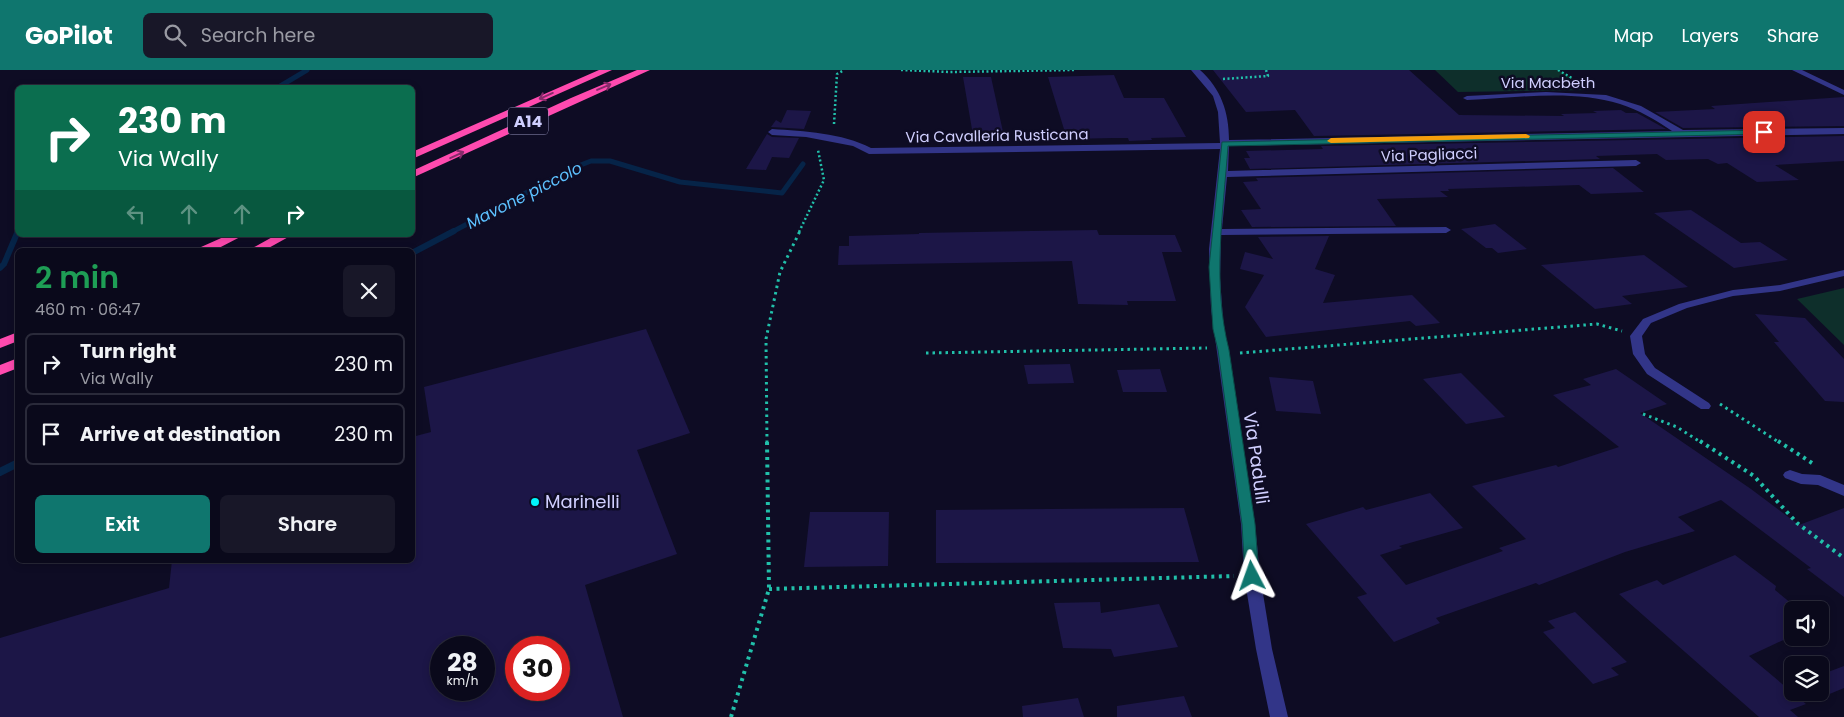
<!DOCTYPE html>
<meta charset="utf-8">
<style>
:root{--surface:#0a091b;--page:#181728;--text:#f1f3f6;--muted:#999aa3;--line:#2a2a3a;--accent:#0f766e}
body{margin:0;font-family:Poppins,sans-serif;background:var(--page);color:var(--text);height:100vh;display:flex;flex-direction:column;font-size:19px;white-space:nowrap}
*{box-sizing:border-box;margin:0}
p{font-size:16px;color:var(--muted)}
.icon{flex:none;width:28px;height:28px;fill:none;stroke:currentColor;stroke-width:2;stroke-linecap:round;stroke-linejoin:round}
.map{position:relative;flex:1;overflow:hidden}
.panel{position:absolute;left:15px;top:178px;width:400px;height:315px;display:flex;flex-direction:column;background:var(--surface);border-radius:8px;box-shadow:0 2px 8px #0003,0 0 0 1px var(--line)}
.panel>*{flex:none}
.top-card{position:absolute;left:15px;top:15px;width:400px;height:152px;border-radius:8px;box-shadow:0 2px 8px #0003,0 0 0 1px var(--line);background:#0b6e4f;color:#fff;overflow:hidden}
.controls{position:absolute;left:1784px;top:531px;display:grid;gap:10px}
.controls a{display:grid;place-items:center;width:45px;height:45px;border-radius:8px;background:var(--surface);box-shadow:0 2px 8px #0003,0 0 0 1px var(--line);font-size:25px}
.speed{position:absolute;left:430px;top:566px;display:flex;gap:10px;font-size:25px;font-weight:700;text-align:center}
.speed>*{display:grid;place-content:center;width:65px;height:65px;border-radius:50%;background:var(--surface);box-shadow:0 2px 8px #0003,0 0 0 1px var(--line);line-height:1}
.speed small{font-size:12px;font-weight:400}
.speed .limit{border:8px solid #d22;background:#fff;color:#111}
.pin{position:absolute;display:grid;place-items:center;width:42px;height:42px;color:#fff;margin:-21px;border-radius:10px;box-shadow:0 2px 8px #0006}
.me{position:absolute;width:55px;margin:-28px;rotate:356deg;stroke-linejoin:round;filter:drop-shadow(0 0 4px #0008)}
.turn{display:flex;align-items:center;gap:18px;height:105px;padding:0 20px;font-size:22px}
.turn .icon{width:65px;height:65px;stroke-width:2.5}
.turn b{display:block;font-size:35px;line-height:42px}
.lanes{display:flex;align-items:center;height:48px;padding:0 20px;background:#0003;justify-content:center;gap:25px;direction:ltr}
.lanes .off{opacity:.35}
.round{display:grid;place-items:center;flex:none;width:52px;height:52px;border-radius:8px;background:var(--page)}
.summary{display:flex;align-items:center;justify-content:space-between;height:85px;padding:0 20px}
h1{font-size:30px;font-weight:600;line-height:38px;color:#1e9e55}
.primary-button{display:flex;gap:10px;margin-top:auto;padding:10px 20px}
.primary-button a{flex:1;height:58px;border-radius:8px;background:var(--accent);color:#fff;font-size:20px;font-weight:600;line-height:58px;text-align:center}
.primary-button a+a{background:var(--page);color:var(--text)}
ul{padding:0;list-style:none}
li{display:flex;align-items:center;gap:15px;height:62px;margin:0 10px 8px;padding:0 10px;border:2px solid var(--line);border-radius:8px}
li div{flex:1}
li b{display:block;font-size:19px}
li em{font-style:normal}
header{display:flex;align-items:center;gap:30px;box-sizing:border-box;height:70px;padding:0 25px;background:var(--accent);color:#fff}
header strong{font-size:24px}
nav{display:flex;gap:28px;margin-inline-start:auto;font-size:18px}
.search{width:350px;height:45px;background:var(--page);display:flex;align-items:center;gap:12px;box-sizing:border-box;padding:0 18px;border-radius:8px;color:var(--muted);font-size:19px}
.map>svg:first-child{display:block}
</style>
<header>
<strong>GoPilot</strong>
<div class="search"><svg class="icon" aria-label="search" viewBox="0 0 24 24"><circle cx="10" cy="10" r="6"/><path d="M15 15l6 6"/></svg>Search here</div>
<nav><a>Map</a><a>Layers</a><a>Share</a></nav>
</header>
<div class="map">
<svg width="1844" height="647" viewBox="0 0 1844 647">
<rect width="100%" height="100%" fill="#0e0c24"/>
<path fill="#0e2f2b" d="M1435,0H1558L1593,20L1458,22Z
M1844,218V275L1797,229Z"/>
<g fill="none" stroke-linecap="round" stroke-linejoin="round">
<path stroke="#062448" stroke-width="5" d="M277,18L307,0
M452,162L573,98L591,91H610L680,112L782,123L803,94"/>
<path stroke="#062448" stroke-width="6" d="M412,183L454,161
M0,198L4,194L18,161"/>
<path stroke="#062448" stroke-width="8" d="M0,402L18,393"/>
</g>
<path fill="#1c1647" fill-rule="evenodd" d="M1213,0H1409L1459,45L1564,46L1561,44L1597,43L1593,41L1621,40L1626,43H1637L1666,59L1314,66L1295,40L1246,42Z
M1114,5L1124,28H1164L1186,67L1151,68L1152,70L1129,71L1128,68H1113L1067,69L1048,7Z
M963,7H991L1005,71H974Z
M1844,27V56L1683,58L1655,42L1715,39L1711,36Z
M787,40L811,41L804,59L771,57L776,50L781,53Z
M767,64L772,67L799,68L789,88L772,87L766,100L746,99Z
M1844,66V91L1775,95L1799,110L1757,112L1727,93L1718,94L1708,89L1666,90L1657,84L1596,86L1600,89L1250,99L1244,88H1250L1246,81L1323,79L1321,76Z
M1613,98L1644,122L1591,124L1579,115L1448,119L1449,121H1440L1448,127L1377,129L1396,156L1252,157L1241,140L1261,139L1243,112L1258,111L1256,108Z
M1691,140L1741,173L1760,172L1788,190L1734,198L1654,143Z
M1495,154L1527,179L1498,183L1492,178H1486L1461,159Z
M1097,160L1099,165H1175L1182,182H1162L1176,231H1127L1128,235L1078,234L1072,191L838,195L839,176H849V166L919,164V163Z
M1329,166L1315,199L1335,205L1323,233L1412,225L1440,253L1416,256L1410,251L1266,267L1245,237L1264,205L1240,199L1245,182L1273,189L1258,167Z
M1644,185L1688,217L1622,226L1632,234L1595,239L1541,195Z
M1755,244L1805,248L1844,289V332L1825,331L1774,272H1779Z
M646,259L690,363L637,380L677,484L585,515L623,647H0V568L169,518L172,490H412V367L431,362L424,317ZM441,578H484V620H441ZM516,578H559V620H516Z
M1070,294L1074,313L1028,314L1024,295Z
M1160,299L1167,322H1123L1117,300Z
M1616,299L1667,334L1640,343L1751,419L1799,455L1844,438V527L1807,499L1811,498L1721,430L1678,447L1695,461L1625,482L1539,515L1536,513L1436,548L1440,553L1394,572L1357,527L1367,524L1306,454L1363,437L1366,440L1430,423L1463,458L1399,476L1402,478L1380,485L1406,515L1503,481L1499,478L1526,469L1472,416L1556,395L1558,397L1619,377L1553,325L1591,315L1583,309Z
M1461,303L1505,347L1466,354L1423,309Z
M1269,307L1313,311L1321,344L1276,341Z
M1184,438L1199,492L936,493V440Z
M810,442H889L888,496L804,497Z
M1735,485L1776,516L1775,520L1792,534V566L1749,586L1806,634L1790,640L1798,647H1759L1619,524L1657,510L1663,515Z
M1100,532L1101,543L1159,534L1178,577L1114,587L1111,579L1063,578L1054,533Z
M1575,542L1627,592L1611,598L1619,605L1593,614L1543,562L1555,558L1548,551Z
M1844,596V618L1820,628V605Z
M1184,626L1192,647H1117V636Z
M1078,628L1084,647H1023L1022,636Z"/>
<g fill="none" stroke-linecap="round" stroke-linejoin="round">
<path stroke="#21c0aa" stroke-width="2.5" stroke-dasharray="2 2.5" stroke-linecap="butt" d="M901,0L950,2L1075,0
M1558,0L1577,11
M1223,9L1268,6L1266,0
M834,54L837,4L844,0
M799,162L824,110L818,80"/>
<path stroke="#21c0aa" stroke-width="3" stroke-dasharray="2.5 4" stroke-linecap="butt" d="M926,283L1207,278
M1240,283L1597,254L1622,261
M1720,334L1780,373
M1643,344L1677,357L1702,373
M767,373L766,269L780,202L800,161"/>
<path stroke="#21c0aa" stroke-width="4" stroke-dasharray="3 4.5" stroke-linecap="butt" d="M1700,371L1754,406L1797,453L1844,488
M1778,371L1812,393
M769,519L1234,506
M731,647L769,519L767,371"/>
<path fill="#323588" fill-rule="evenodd" d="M1191,0H1200C1221,19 1229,42 1229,70L1672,61C1656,50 1639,40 1620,34C1572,19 1516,28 1467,30L1463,28L1467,26L1546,22L1606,25L1641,36L1683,60L1844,58V64L1229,76L1228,101L1636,90L1641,93L1636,96L1227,107L1222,159L1446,157L1451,160L1446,163L1221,165L1220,208L1223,250L1255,454L1260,505L1272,579L1288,647H1270L1256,579L1244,505L1241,454L1211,239L1209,179L1220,79L869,84L853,76L806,67L772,65L768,62L772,59C804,61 842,63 871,78L1220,73L1218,42L1213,26Z
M1792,0H1802L1844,20V25Z
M1844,200V206L1780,221L1733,226L1687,238L1651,253L1642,266L1645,284L1655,298L1709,333L1711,336L1709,339H1701L1647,304L1633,284L1630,266L1643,249L1679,234L1733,220L1780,215Z
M1790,400L1802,404L1820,405L1844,415V426L1818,415L1801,414L1785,408L1783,405L1785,402Z"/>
<path fill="#ff4aaf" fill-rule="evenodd" d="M599,0H612L412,89V82Z
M637,0H650L412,108V101L571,28Z
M228,165H244L215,180H199L201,177Z
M276,165H292L265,180H249Z
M18,262V271L0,278V269Z
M18,288V298L0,305V295Z"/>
</g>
<defs><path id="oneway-shaft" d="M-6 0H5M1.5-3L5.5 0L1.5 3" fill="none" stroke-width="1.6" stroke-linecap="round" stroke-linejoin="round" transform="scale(1.25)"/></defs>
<g stroke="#862b6a">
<use href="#oneway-shaft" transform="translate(604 17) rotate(-23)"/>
<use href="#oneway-shaft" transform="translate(546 26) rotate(156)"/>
<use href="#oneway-shaft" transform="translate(457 85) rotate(-25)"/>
</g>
<path fill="#0f766e" stroke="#0a4d48" d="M1764,60L1768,62L1766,64L1228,76C1223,144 1212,213 1229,280L1255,454L1259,506L1257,509L1252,511L1247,509L1245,506L1242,454L1218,280L1213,259L1209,197L1222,72Z"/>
<path fill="#f59e0b" d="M1526,64L1530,66L1529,68L1331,73L1327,71L1331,68Z"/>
<circle fill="#00f5fa" stroke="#0e0c24" stroke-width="2" cx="535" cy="432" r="5"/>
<g text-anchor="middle" stroke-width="5" stroke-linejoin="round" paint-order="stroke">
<g font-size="15" fill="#d0cfff" stroke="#0e0c24">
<text x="1548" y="18">Via Macbeth</text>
<text transform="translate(997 66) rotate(-1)" y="5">Via Cavalleria Rusticana</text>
<text transform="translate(1429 85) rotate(-2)" y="5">Via Pagliacci</text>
</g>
<rect fill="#0e0c24" stroke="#9694bd" stroke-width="1" x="508" y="37.5" width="40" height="27" rx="4"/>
<g font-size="16" font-weight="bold" fill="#d0cfff">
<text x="528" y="57">A14</text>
</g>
<g font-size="16" font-style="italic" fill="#5dc1ff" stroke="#0e0c24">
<text transform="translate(524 125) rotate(-27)" y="6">Mavone piccolo</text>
</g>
<g font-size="18" fill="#d0cfff" stroke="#0e0c24">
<text transform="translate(1256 388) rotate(82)" y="6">Via Padulli</text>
</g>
<g font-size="18" fill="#d0cfff" stroke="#0e0c24" text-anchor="start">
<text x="545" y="438">Marinelli</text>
</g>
</g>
</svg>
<div class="controls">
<a><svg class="icon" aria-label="sound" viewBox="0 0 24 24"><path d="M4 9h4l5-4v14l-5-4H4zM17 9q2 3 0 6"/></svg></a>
<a><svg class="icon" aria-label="layers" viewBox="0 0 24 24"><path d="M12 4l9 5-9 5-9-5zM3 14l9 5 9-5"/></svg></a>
</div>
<div class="speed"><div>28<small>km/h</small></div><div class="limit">30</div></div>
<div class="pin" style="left:1764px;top:62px;background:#d93025"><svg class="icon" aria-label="arrive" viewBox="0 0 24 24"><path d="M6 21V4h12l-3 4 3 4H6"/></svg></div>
<svg class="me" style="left:1252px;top:506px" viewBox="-20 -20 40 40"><path d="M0-17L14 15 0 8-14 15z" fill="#0f766e" stroke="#fff" stroke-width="4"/></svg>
<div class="top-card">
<div class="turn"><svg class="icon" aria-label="right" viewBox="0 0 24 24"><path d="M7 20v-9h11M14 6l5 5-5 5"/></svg><div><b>230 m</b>Via Wally</div></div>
<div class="lanes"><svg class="icon off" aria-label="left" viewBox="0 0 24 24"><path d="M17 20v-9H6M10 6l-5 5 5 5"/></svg><svg class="icon off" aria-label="ahead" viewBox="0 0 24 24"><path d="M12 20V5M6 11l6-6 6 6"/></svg><svg class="icon off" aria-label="ahead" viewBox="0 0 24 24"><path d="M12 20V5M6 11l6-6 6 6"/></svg><svg class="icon" aria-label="right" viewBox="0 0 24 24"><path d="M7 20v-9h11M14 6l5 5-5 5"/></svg></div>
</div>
<section class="panel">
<div class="summary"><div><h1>2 min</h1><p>460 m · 06:47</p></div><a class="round"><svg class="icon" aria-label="close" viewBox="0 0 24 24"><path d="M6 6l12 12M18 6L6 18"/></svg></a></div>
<ul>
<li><svg class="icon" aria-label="right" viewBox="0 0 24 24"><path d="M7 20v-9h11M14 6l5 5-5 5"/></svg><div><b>Turn right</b><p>Via Wally</p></div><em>230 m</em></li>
<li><svg class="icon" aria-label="arrive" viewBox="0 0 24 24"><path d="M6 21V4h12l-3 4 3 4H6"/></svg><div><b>Arrive at destination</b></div><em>230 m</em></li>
</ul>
<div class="primary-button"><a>Exit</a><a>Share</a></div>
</section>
</div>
